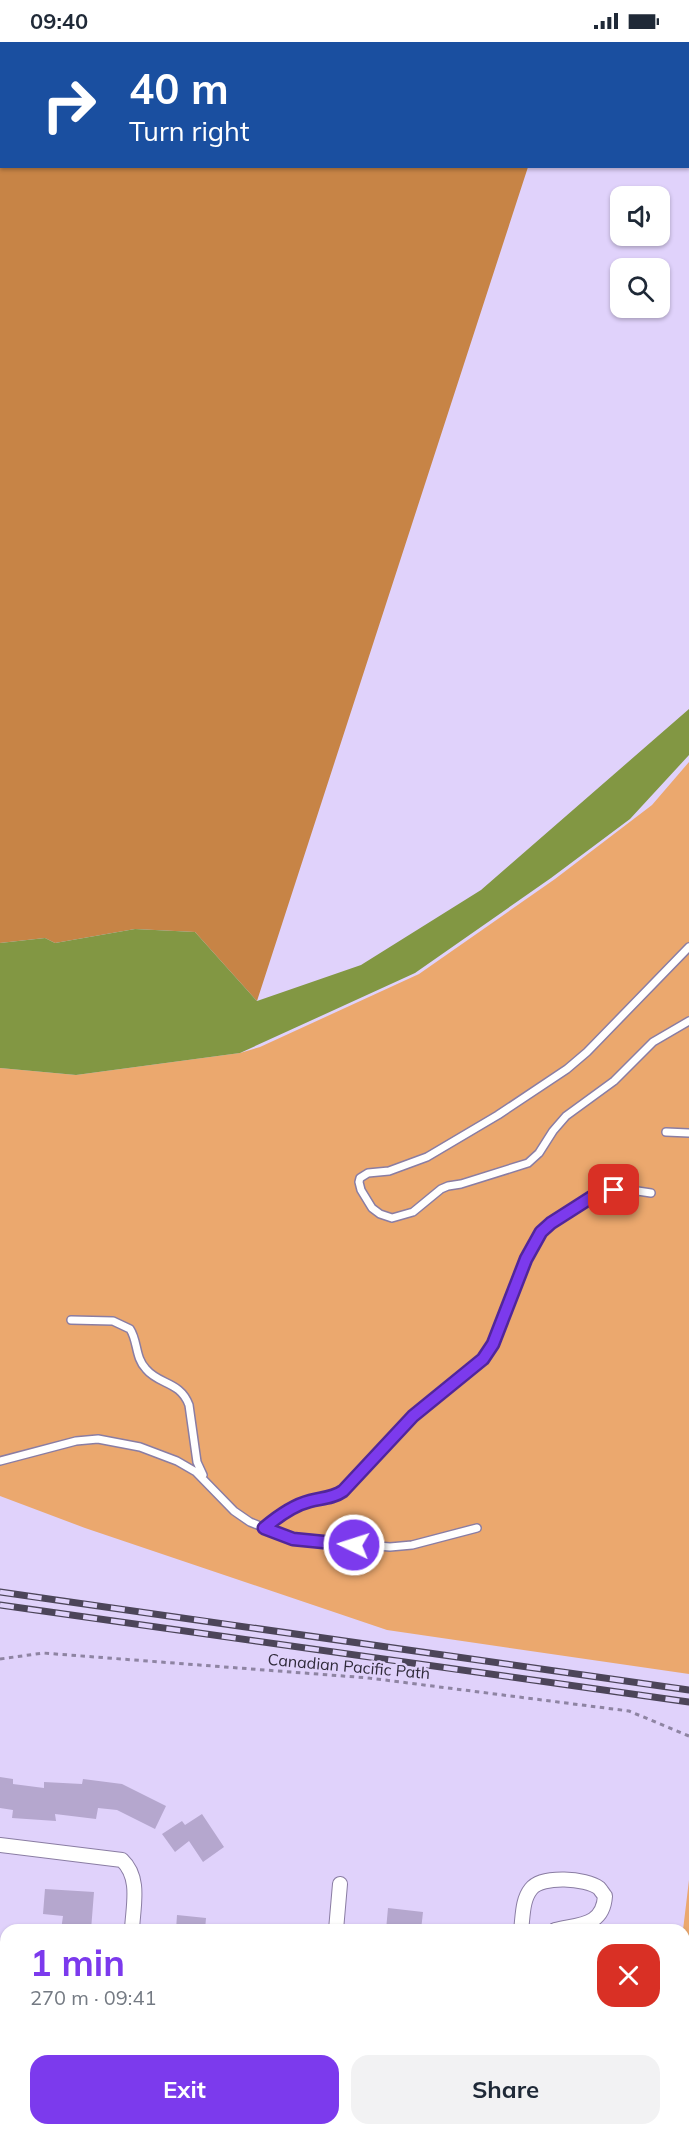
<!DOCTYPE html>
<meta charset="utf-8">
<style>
:root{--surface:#fff;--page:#f2f2f3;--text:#1f2937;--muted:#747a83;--accent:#7c3aed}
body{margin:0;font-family:Mulish,sans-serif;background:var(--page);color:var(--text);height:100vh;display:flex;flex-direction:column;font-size:22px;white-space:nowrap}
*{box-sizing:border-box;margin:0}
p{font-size:20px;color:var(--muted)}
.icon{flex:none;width:33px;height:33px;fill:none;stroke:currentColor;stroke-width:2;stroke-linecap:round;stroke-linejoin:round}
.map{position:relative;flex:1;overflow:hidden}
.sheet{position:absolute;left:0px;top:1882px;width:690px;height:212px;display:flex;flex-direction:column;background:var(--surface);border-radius:18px 18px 0 0;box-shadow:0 2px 4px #0004}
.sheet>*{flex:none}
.guide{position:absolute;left:0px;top:0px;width:690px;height:126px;box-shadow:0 2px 4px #0004;background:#1a4fa0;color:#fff;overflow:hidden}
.tools{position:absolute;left:610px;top:144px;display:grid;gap:12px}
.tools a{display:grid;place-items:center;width:60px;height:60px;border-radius:12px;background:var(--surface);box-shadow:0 2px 4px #0004;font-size:30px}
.pin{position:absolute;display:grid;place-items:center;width:51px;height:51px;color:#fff;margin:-26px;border-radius:12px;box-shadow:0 3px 9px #0006}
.me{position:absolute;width:66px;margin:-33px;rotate:274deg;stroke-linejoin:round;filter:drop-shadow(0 0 4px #0008)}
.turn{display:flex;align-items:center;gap:21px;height:126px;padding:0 30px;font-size:27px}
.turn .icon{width:78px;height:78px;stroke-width:2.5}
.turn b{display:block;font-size:42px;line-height:51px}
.round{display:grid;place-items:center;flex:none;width:63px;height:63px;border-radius:18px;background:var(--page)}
.headline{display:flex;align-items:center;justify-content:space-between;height:102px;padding:0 30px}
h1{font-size:36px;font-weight:700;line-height:45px;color:var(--accent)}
.cta{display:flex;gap:12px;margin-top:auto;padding:12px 30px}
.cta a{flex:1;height:69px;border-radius:18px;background:var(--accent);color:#fff;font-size:24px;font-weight:700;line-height:69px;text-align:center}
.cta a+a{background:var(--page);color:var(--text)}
.status{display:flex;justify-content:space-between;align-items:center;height:42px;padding:0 30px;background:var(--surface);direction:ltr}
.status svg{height:16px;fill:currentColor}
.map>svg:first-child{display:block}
</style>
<div class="status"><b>09:40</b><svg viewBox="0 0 49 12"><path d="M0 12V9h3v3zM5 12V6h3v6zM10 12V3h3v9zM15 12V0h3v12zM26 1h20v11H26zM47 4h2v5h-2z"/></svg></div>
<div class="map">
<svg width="689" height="2093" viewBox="0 0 689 2093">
<rect width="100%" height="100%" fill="#e0d2fb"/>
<path fill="#eba86e" d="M689,720V1632L387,1588L85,1486L0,1454V1026L76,1033L240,1011L260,1005L419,932L555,837L652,763Z
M689,1838V1972L684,1971L683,1888Z"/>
<path fill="#c78446" d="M0,0H568L2,2V124L528,125L257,959L195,890L135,887L55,901L45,896L0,901Z"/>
<path fill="#829743" d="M689,667V713L630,777L551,836L415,931L240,1011L76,1033L0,1026V901L45,896L55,901L135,887L195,890L257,959L361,923L481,848Z"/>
<path fill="#b5a7ce" d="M0,1735L13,1737V1742L44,1746V1740L82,1742L83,1737L122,1742L166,1764L155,1787L117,1768L98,1766L96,1777L55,1772L56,1779L12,1776L13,1768L0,1766Z
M202,1772L224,1805L203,1820L189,1799L175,1810L162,1792L182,1779L185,1783Z
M45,1847L94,1850L91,1888H61L63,1874L43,1872Z
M388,1866L423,1870L421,1888H386Z
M177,1873L206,1876L205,1888H176Z"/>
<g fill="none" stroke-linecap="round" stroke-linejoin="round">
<g stroke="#8a7da3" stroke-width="10">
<path id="service" d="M689,905L587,1010L567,1027L498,1073L427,1115L389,1129L368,1131L360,1136L359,1140L361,1148L372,1166L380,1172L392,1176L413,1170L441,1147L448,1144L461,1142L528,1121L539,1111L553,1089L566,1074L614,1039L653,1000L689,979
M666,1090L689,1091
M71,1278L113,1279L130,1287C138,1299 135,1316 146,1327C159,1343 180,1339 189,1363L197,1420L203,1433
M0,1419L76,1399L98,1397L140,1405L177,1419L196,1430L234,1469L250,1480L293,1497L390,1505L412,1503L477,1486
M264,1487C277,1475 294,1463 310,1459C322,1456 333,1456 343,1449L413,1374L483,1317L493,1302L535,1200L551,1181L598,1151L613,1148H631L651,1151"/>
</g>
<g stroke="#8a7da3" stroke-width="16">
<path id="minor" d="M0,1803L122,1818C141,1836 133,1864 132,1888
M336,1888L340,1842
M521,1888C523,1875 522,1858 531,1847C542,1833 586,1836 599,1846C600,1847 604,1853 605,1854C603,1884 580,1882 555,1888
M684,1991L689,1992
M0,1995L6,1996
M115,2093L116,2088
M316,2093V2088
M513,2093L514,2088"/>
</g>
<path stroke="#8e84a2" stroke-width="3" stroke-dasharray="4.5 4.5" stroke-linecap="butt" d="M0,1617L43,1611L369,1636L629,1669L689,1694"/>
<use href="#service" stroke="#fff" stroke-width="7"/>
<use href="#minor" stroke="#fff" stroke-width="14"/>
<g stroke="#4c4559" stroke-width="7">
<path id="rail" d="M0,1550L689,1648
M0,1563L689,1660"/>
</g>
<use href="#rail" stroke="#e0d2fb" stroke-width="4.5" stroke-dasharray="14" stroke-linecap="butt"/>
</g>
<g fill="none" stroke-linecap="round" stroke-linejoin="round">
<g stroke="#51269a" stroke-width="15">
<path id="route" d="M354,1503L293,1497L264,1486C277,1475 294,1463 310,1459C322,1456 333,1456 343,1449L413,1374L483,1317L493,1302L526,1217L541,1190L551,1181L598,1151L614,1148"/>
</g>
<use href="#route" stroke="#7c3aed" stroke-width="10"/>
</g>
<g text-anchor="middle" stroke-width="5" stroke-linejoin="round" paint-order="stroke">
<g font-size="16" fill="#302b3b" stroke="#e0d2fb">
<text transform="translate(349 1624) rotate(5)" y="6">Canadian Pacific Path</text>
</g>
</g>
</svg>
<div class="tools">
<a><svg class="icon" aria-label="sound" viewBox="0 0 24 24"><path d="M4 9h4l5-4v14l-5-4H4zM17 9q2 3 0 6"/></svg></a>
<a><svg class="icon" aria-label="search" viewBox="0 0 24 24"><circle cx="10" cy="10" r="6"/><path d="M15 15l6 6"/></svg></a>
</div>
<div class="pin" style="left:614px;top:1148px;background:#d93025"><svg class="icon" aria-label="arrive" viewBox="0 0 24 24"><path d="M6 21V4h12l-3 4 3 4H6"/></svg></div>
<svg class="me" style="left:354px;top:1503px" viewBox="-20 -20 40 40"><circle r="17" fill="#7c3aed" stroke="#fff" stroke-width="3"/><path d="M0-11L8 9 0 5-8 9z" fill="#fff"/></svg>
<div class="guide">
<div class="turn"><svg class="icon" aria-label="right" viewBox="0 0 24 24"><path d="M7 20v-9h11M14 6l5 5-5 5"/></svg><div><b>40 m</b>Turn right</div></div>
</div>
<section class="sheet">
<div class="headline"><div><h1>1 min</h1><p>270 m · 09:41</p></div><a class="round" style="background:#d93025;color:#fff"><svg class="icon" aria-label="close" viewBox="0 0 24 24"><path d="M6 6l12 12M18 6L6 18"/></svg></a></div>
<div class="cta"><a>Exit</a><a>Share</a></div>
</section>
</div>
